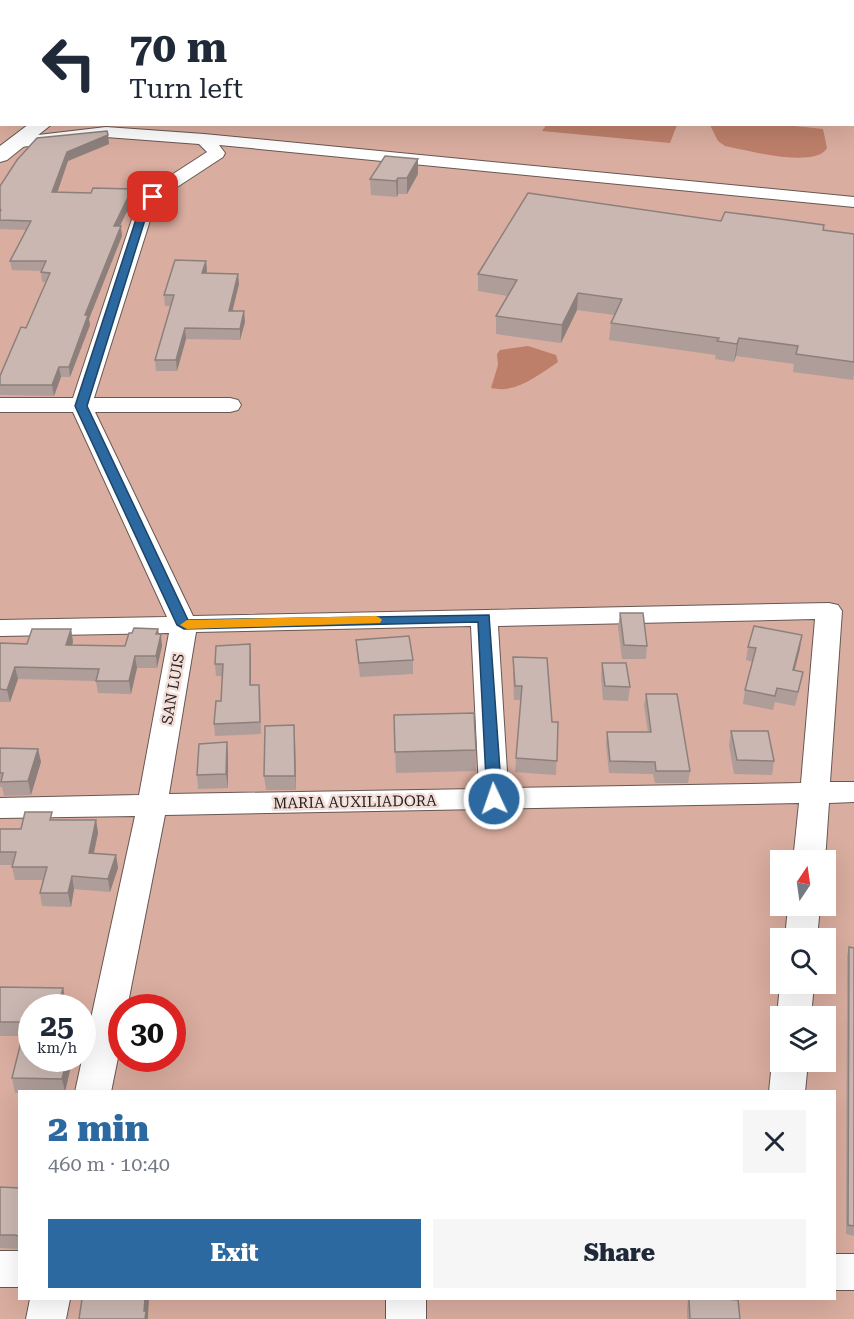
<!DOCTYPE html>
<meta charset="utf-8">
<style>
:root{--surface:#fff;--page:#f6f6f7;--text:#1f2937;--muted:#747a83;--accent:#2c69a0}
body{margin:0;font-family:"Roboto Serif",serif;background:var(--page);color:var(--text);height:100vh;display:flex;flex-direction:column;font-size:22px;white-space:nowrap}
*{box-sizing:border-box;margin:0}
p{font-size:20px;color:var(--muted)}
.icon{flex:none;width:33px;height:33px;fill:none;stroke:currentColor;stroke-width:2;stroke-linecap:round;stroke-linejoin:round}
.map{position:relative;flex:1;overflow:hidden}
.side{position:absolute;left:18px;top:1090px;width:818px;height:210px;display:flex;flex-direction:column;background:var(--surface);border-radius:0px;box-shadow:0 6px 24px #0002}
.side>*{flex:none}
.hud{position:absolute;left:0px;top:0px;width:855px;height:126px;box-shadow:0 6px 24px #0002;background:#fff;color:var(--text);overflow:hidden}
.needle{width:39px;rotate:13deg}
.controls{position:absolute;left:770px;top:850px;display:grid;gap:12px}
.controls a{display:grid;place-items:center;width:66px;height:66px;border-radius:0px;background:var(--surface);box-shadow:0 6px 24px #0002;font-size:30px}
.speed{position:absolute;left:18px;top:994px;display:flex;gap:12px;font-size:30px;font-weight:700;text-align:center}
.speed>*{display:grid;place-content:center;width:78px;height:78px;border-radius:50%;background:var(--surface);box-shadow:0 6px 24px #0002;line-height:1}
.speed small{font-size:15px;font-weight:400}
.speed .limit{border:9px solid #d22;background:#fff;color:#111}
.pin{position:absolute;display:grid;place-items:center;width:51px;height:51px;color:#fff;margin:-26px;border-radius:12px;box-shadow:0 3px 9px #0006}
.me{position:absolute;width:66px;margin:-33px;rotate:357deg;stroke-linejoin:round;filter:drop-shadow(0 0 4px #0008)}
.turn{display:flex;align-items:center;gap:21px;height:126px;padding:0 30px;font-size:27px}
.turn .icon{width:78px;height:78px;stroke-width:2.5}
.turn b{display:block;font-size:42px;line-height:51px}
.round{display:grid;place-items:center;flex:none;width:63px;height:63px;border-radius:0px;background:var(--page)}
.head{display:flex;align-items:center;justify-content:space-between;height:102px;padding:0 30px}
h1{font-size:36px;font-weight:800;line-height:45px;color:var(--accent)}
.action{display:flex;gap:12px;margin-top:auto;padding:12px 30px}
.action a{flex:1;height:69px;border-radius:0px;background:var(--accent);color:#fff;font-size:24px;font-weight:800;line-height:69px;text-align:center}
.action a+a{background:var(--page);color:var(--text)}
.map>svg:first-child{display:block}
</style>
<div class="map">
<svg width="854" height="1319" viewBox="0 0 854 1319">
<rect width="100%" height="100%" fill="#f3dfd9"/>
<path fill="#d9ad9f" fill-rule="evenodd" d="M0,0H145L2,2V124H854V11V1319H0ZM780,861H825V906H780ZM780,939H825V984H780ZM32,1008H82V1059H32ZM122,1008H172V1059H122ZM780,1017H825V1062H780ZM20,1092H834V1299H20Z"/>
<path fill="#bd7f6a" d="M0,0H854V120V2H2L0,25Z
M547,124H677V125L670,143L542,131Z
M776,124L823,129L827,148C816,169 746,150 725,146L718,141L710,125Z
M528,346L556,355L558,362C538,375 516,394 491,388L498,365L497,354L500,350Z"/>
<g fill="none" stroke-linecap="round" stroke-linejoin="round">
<g stroke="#685752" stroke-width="2">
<path id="minor" d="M106,127L204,134L854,197V207L219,145L225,153L223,157L168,193L153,211L94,398H230L238,400L241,405L238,410L230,412H95L193,616L829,603L838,605L842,611L830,782H854V802L829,803L825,861H793L799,803L165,815L127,1008H122V1038L111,1092H75L135,816L0,818V798L139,795L169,633L0,636V620L167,617L73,412H0V398H73L135,210L156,185L207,152L199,144L106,137L21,147L13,142L21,137ZM815,619L801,783L508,788L498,626ZM471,626L479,789L169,794L196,632Z
M788,906H820L817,939H785Z
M780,984H814L811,1017H780V1023L777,1017Z
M780,1051V1062H808L805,1092H769L772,1062Z
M0,1251H20V1287H0Z
M834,1254H854V1290H834Z
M30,1299H70L66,1319H26Z
M386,1299H426V1319H386Z"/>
</g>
<g stroke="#685752" stroke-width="2">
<path id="major" d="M29,124H52L7,160L0,162V146Z"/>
</g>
<use href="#minor" fill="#fff" fill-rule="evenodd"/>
<use href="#major" fill="#fff" fill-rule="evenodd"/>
</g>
<path fill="#ae9d98" d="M108,135L109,144L68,161L57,193L133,199L120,226L122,236L89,319L90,325L70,377H61L54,396L0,395V376L26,328L46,282H42L41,272L42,271L12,270L10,261L26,230L0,229V186Z
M418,174L407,194H398L397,197L371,195L370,179Z
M721,221L824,230L854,234V375L853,380L793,372L794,364L736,356L734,362L715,359L716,355L609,340L611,323L614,315L577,310L561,343L496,334V316L508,296L478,291V274Z
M206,261L207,271L206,273L238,274L239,284L232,311H244L245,322L240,340L186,339L177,371H156L155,360L171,306H165L164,295Z
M620,613L647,646L646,659H622L618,627Z
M71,629L73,642L72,645L125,646L132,633L158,629L162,646L157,668H137L131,694L98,693L96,681L18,679L10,702H0V643L27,644Z
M802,635L794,671L800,686L795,706L775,702L773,710L743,704L745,690L753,662L746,660L748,647Z
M356,640L413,660V674L360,677L357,654Z
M250,644L251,685L260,697L261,734L215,736L214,724L221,701L222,676H216L215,664Z
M513,657L552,722H558L556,775L515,772L521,700H514L513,671Z
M602,663L630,687L628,701L603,700L601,676Z
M646,694L690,771L688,783H655L653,774L609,773L606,743L607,732H648L644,706Z
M394,715L476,750V771L396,773Z
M731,731L774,761L772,775L734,774L729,745Z
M295,739L296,790H266L264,776Z
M0,748L38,749L41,762L31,795L4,796L2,787H0Z
M228,756V788L198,789L197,775Z
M54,820H96L98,833L94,853L116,855L118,868L110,892L74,889L71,907L42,906L40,893L43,880H15L12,867L13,865H0V829H21Z
M849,947L854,948V1236L846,1234L847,956Z
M0,987L63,988L66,1002L32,1059H70L71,1066L65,1092L15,1093L12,1078L23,1036H0Z
M0,1187L20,1188V1249L0,1248Z
M688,1299H726L740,1319H687V1309Z"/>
<path fill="#8d807c" d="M2,115V123L0,124V116Z
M108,135L109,144L68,161L54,202L52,192L67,152Z
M418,159V174L407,194V178Z
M398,178V194L397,197L396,181Z
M132,189L133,199L115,236L114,226Z
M121,226L122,236L89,319L90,325L70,377L69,367L85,315Z
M206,261L207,271L203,284L202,273Z
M238,274L239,284L230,321L229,311Z
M578,293L577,310L561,343L562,325Z
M244,311L245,322L240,340V329Z
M185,328L186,339L177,371L176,360Z
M739,338L736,356L734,362L737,344Z
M59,367L61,377L54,396L52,385Z
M71,629L73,642L68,658L66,645Z
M158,629L159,640L161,634L162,646L157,668L156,656V634Z
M802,635L800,649L791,684L793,670Z
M250,644L251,656V697L250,685Z
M135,656L137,668L131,694L129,681Z
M15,667L18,679L10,702L7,690Z
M294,725L295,739L296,790L295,776Z
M227,742L228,756V788L226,774Z
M38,749L41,762L31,795L28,781Z
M96,820L98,833L91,866L89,853Z
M116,855L118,868L110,892L108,879Z
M72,876L74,889L71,907L68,893Z
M63,988L66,1002L65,1008H58Z
M67,1059H70L71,1066L65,1092L62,1079Z
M145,1299H149L148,1316V1319H145L144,1311Z"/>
<path fill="#cab7b1" stroke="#8d807c" stroke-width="1.5" d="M0,62H2V71L0,70Z
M0,83H2V115L0,116Z
M107,131L108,135L67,152L52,192L91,193L93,188L132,189L114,226H121L85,315H88L69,367H59L52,385H0V376L21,327L26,328L50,273L41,272L46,261H10L31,221L0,220V212L1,210L0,209V186L17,160L37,138Z
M385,156L418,159L407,178H398L396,181L370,179Z
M528,193L721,221L725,212L765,217L824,225L823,230L854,234V362L796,354L798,346L739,338L737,344L717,341L719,338L611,323L622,299L578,293L562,325L496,316L517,280L478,274Z
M175,260L206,261L202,273L238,274L229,311H244L240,329L185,328L176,360H155L174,295H164Z
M620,613H643L647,646L624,645Z
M754,626L802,635L793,670L803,672L798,692L777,688L775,696L745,690L756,648L748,647Z
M134,628L158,629L156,634H161L156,656H135L129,681H96L99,669L15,667L7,690L0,689V643L27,644L32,629H71L66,645L125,646L129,633H132Z
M409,636L413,660L359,663L356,640Z
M250,644V685H259L260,722L214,724L216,701H221L223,664H215L216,646Z
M513,657L547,658L552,722H558L557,761L516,758L522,686H515Z
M602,663H626L630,687L605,686Z
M646,694H677L690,771H656L655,762L610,761L607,732H651Z
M474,713L476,750L395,752L394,715Z
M294,725L295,776H264L265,726Z
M731,731H768L774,761L737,760Z
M227,742L226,774L197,775L199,744Z
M0,748L38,749L28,781L1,782L3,773H0Z
M25,812H52L50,820H96L89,853L116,855L108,879L72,876L68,893H40L47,867H12L16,852H0V829H21Z
M849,947L854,948V1226L848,1225Z
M0,987L63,988L58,1008H32V1059H67L62,1079L12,1078L26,1022H0Z
M0,1187L20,1188L19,1237L16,1235H0Z
M82,1299H145L144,1311H146L145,1319H79Z
M689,1299H726L738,1300L740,1319H690Z"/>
<path fill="#2c69a0" stroke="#1d4468" stroke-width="1.5" d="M150,195L157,197L148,210L87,406L188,620L489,615L502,799L500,803L494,805L487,799L478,622L184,629L177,625L75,406L139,210Z"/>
<path fill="#f59e0b" d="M376,616L380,618L382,620L380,623L187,629L180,625L187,620Z"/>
<g text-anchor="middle" stroke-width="5" stroke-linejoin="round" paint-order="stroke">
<g font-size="15" fill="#28211f" stroke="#f3dfd9">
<text transform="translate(173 689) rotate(-80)" y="5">SAN LUIS</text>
<text transform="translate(355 802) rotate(-1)" y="5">MARIA AUXILIADORA</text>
</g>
</g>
</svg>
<div class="controls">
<a><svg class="needle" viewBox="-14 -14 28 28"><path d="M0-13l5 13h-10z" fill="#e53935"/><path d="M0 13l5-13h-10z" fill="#747a83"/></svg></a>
<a><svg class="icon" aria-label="search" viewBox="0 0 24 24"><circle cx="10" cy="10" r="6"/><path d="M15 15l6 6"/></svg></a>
<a><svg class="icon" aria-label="layers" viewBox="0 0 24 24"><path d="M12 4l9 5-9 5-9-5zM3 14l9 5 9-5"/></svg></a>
</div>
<div class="speed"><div>25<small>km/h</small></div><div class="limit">30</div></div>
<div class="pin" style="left:153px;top:197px;background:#d93025"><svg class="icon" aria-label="arrive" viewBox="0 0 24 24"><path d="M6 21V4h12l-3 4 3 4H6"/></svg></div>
<svg class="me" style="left:494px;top:799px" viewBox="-20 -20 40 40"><circle r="17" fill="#2c69a0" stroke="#fff" stroke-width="3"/><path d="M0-11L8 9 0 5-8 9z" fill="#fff"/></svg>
<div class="hud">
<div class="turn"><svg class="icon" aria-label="left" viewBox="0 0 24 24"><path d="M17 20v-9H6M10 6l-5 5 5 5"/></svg><div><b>70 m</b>Turn left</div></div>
</div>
<section class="side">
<div class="head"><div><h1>2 min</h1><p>460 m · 10:40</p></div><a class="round"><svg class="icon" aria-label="close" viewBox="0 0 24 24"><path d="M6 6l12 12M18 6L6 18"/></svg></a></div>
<div class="action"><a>Exit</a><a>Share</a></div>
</section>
</div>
